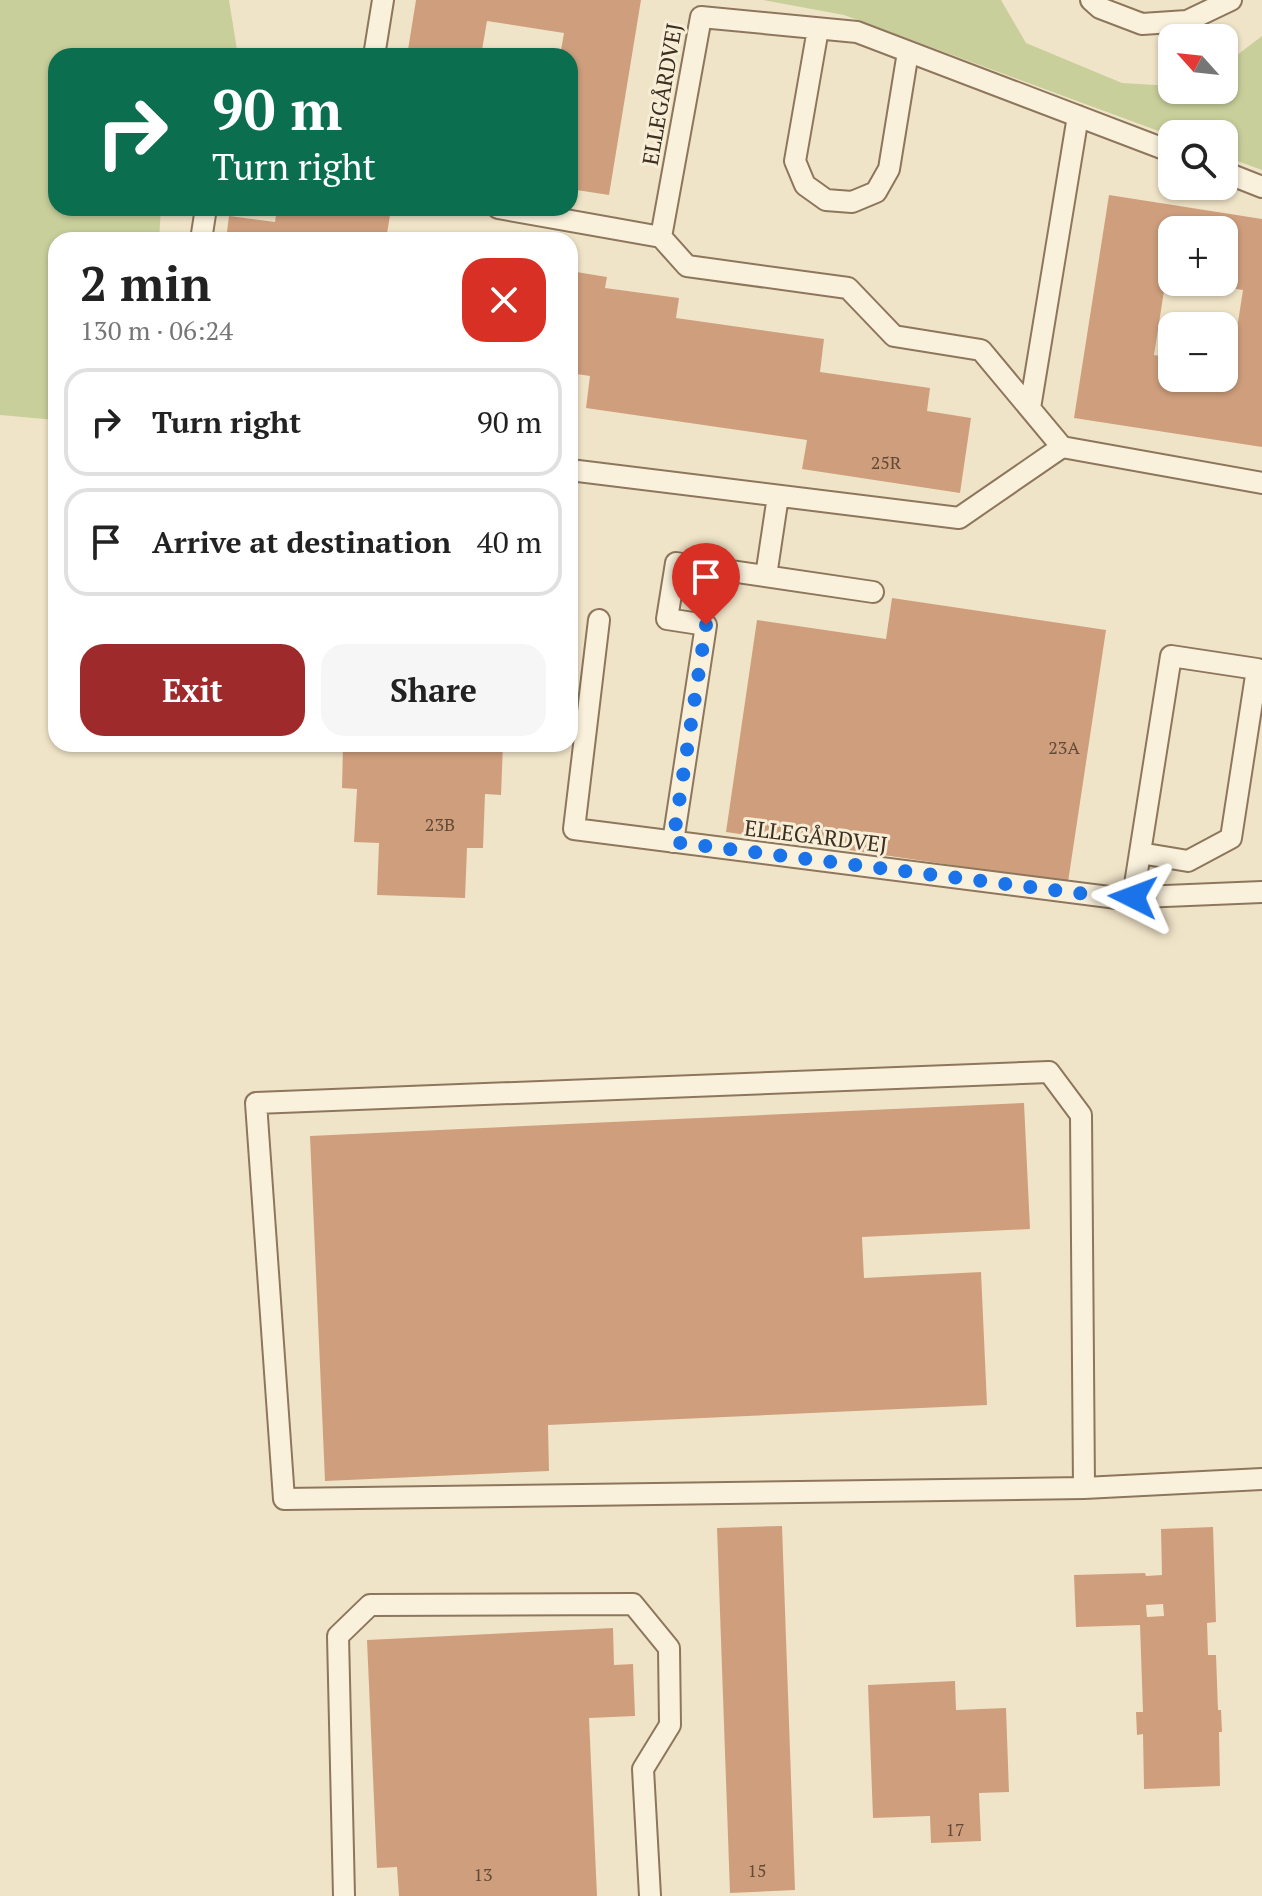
<!DOCTYPE html>
<meta charset="utf-8">
<style>
:root{--surface:#fff;--page:#f6f6f6;--text:#222;--muted:#767676;--line:#e0e0e0;--accent:#9e2a2b}
body{margin:0;font-family:"PT Serif",serif;background:var(--page);color:var(--text);height:100vh;display:flex;flex-direction:column;font-size:30px;white-space:nowrap}
*{box-sizing:border-box;margin:0}
p{font-size:26px;color:var(--muted)}
.icon{flex:none;width:44px;height:44px;fill:none;stroke:currentColor;stroke-width:2;stroke-linecap:round;stroke-linejoin:round}
.map{position:relative;flex:1;overflow:hidden}
.drawer{position:absolute;left:48px;top:232px;width:530px;height:520px;display:flex;flex-direction:column;background:var(--surface);border-radius:24px;box-shadow:0 2px 6px #0004}
.drawer>*{flex:none}
.top-card{position:absolute;left:48px;top:48px;width:530px;height:168px;border-radius:24px;box-shadow:0 2px 6px #0004;background:#0b6e4f;color:#fff;overflow:hidden}
.needle{width:52px;rotate:297deg}
.fabs{position:absolute;left:1158px;top:24px;display:grid;gap:16px}
.fabs a{display:grid;place-items:center;width:80px;height:80px;border-radius:16px;background:var(--surface);box-shadow:0 2px 6px #0004;font-size:40px}
.pin{position:absolute;display:grid;place-items:center;width:68px;height:68px;color:#fff;margin:-82px -34px;border-radius:50% 50% 50% 0;rotate:-45deg;box-shadow:0 0 8px #0007}
.pin .icon{rotate:45deg}
.me{position:absolute;width:88px;margin:-44px;rotate:273deg;stroke-linejoin:round;filter:drop-shadow(0 0 6px #0008)}
.turn{display:flex;align-items:center;gap:28px;height:168px;padding:0 32px;font-size:36px}
.turn .icon{width:104px;height:104px;stroke-width:2.5}
.turn b{display:block;font-size:56px;line-height:68px}
.round{display:grid;place-items:center;flex:none;width:84px;height:84px;border-radius:24px;background:var(--page)}
.summary{display:flex;align-items:center;justify-content:space-between;height:136px;padding:0 32px}
h1{font-size:48px;font-weight:800;line-height:60px}
.primary-button{display:flex;gap:16px;margin-top:auto;padding:16px 32px}
.primary-button a{flex:1;height:92px;border-radius:24px;background:var(--accent);color:#fff;font-size:32px;font-weight:800;line-height:92px;text-align:center}
.primary-button a+a{background:var(--page);color:var(--text)}
ul{padding:0;list-style:none}
li{display:flex;align-items:center;gap:24px;height:108px;margin:0 16px 12px;padding:0 16px;border:4px solid var(--line);border-radius:24px}
li div{flex:1}
li b{display:block;font-size:30px}
li em{font-style:normal}
.map>svg:first-child{display:block}
</style>
<div class="map">
<svg width="1262" height="1896" viewBox="0 0 1262 1896">
<rect width="100%" height="100%" fill="#f0e4c8"/>
<path fill="#c9cf9b" d="M0,0H229L238,56H56V208H161L159,240H56V420L0,415Z
M763,0H1001L1026,43L1122,83L1172,86V90H1224V65L1262,36V170L1224,156V134H1172V136L844,15Z"/>
<path fill="#cf9f7d" fill-rule="evenodd" d="M416,0H641L609,195L570,189V56H560L564,33L487,21L481,56H407Z
M1109,195L1262,219V447L1074,418ZM1172,230H1224V282H1203V284L1243,290L1231,367L1224,366V378H1172V358L1154,355L1166,278L1172,279Z
M277,208H343L390,215L386,240H226L229,216L275,222Z
M570,271L607,277L605,288L679,298L676,318L824,339L820,372L930,388L927,411L971,418L960,493L802,469L807,440L586,408L590,376L570,373Z
M892,598L1106,630L1068,882L726,832L757,620L886,639Z
M343,744H503L501,795L485,794L483,848H467L465,898L377,895L379,843L354,842L357,789L342,788Z
M1024,1103L1030,1229L862,1237L864,1278L981,1272L987,1405L548,1425L549,1471L325,1481L310,1136Z
M782,1526L795,1890L730,1893L717,1528Z
M1213,1527L1216,1622L1207,1623L1208,1655H1216L1218,1710H1221L1222,1732H1219L1220,1786L1144,1789L1143,1734L1137,1735L1136,1712H1143L1140,1625L1076,1627L1074,1575L1145,1573L1146,1576L1162,1575L1161,1529ZM1163,1604L1164,1616L1147,1617L1146,1605Z
M613,1628L614,1665L633,1664L635,1716L589,1718L597,1896H399L397,1867L377,1868L367,1640Z
M955,1681L956,1710L1006,1708L1009,1792L979,1793L981,1841L931,1843L930,1816L873,1818L868,1685Z"/>
<g fill="none" stroke-linecap="round" stroke-linejoin="round">
<g stroke="#8d765c" stroke-width="24">
<path id="service" d="M1091,0L1100,8L1142,24L1187,21L1231,0
M818,29L795,161L805,185L826,200L852,202L876,192L889,169L908,52
M374,56L383,0
M1224,172L1262,187
M498,208L661,237L687,266L848,288L894,336L981,350L1062,447L1262,483
M661,237L701,17L857,32L1172,152
M201,240L206,208
M1030,408L1078,116
M570,470L959,518L1062,447
M766,576L778,496
M599,620L574,829L1117,898L1262,892
M673,842L706,625L667,619L676,563L873,592
M1133,897L1171,656L1257,669L1231,838L1188,861L1140,853
M1084,1488L1081,1115L1049,1072L256,1103L284,1499L1084,1488L1262,1479
M344,1896L338,1636L370,1605L633,1604L669,1648L670,1725L643,1769L650,1896"/>
</g>
<use href="#service" stroke="#faf1dc" stroke-width="20"/>
</g>
<g fill="none" stroke-linecap="round" stroke-linejoin="round">
<path stroke="#1a73e8" stroke-width="14" stroke-dasharray="0 25.2" d="M706,625L673,842L1117,898L1133,897"/>
</g>
<g text-anchor="middle" stroke-width="6" stroke-linejoin="round" paint-order="stroke">
<g font-size="18" fill="#624a37">
<text x="886" y="469">25R</text>
<text x="1064" y="754">23A</text>
<text x="440" y="831">23B</text>
<text x="955" y="1836">17</text>
<text x="757" y="1877">15</text>
<text x="483" y="1881">13</text>
</g>
<g font-size="22" fill="#3d2e20" stroke="#f7eed8">
<text transform="translate(662 94) rotate(-80)" y="8">ELLEGÅRDVEJ</text>
<text transform="translate(816 836) rotate(7)" y="8">ELLEGÅRDVEJ</text>
</g>
</g>
</svg>
<div class="fabs">
<a><svg class="needle" viewBox="-14 -14 28 28"><path d="M0-13l5 13h-10z" fill="#e53935"/><path d="M0 13l5-13h-10z" fill="#767676"/></svg></a>
<a><svg class="icon" aria-label="search" viewBox="0 0 24 24"><circle cx="10" cy="10" r="6"/><path d="M15 15l6 6"/></svg></a>
<a>+</a>
<a>−</a>
</div>
<div class="pin" style="left:706px;top:625px;background:#d93025"><svg class="icon" aria-label="arrive" viewBox="0 0 24 24"><path d="M6 21V4h12l-3 4 3 4H6"/></svg></div>
<svg class="me" style="left:1133px;top:897px" viewBox="-20 -20 40 40"><path d="M0-17L14 15 0 8-14 15z" fill="#1a73e8" stroke="#fff" stroke-width="4"/></svg>
<div class="top-card">
<div class="turn"><svg class="icon" aria-label="right" viewBox="0 0 24 24"><path d="M7 20v-9h11M14 6l5 5-5 5"/></svg><div><b>90 m</b>Turn right</div></div>
</div>
<section class="drawer">
<div class="summary"><div><h1>2 min</h1><p>130 m · 06:24</p></div><a class="round" style="background:#d93025;color:#fff"><svg class="icon" aria-label="close" viewBox="0 0 24 24"><path d="M6 6l12 12M18 6L6 18"/></svg></a></div>
<ul>
<li><svg class="icon" aria-label="right" viewBox="0 0 24 24"><path d="M7 20v-9h11M14 6l5 5-5 5"/></svg><div><b>Turn right</b></div><em>90 m</em></li>
<li><svg class="icon" aria-label="arrive" viewBox="0 0 24 24"><path d="M6 21V4h12l-3 4 3 4H6"/></svg><div><b>Arrive at destination</b></div><em>40 m</em></li>
</ul>
<div class="primary-button"><a>Exit</a><a>Share</a></div>
</section>
</div>
